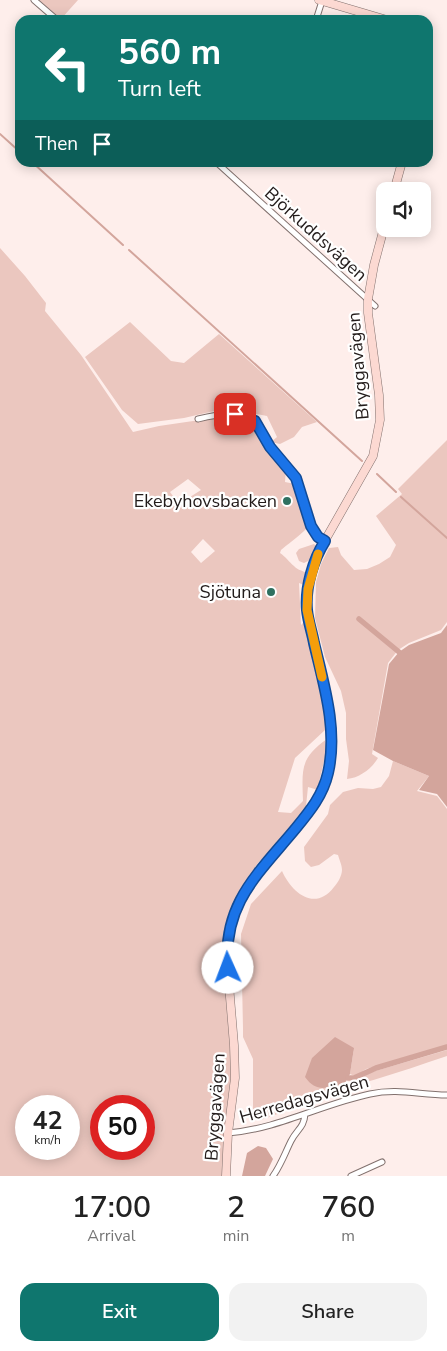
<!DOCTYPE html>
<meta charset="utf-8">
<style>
:root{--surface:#fff;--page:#f2f2f2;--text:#222;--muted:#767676;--accent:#0f766e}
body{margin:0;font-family:"Nunito Sans",sans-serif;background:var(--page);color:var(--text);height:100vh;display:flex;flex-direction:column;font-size:19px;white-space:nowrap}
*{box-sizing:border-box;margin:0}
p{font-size:16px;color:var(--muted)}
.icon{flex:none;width:28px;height:28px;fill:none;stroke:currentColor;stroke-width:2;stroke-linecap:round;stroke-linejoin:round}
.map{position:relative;height:1176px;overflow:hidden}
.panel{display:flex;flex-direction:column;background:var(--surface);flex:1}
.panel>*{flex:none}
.hud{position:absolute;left:15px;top:15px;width:418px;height:152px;border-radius:15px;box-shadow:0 2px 12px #0003;background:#0f766e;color:#fff;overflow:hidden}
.tools{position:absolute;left:376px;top:182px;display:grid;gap:10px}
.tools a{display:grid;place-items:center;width:55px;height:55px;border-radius:10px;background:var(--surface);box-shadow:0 2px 12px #0003;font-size:25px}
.speed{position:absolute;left:15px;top:1095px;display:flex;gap:10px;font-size:25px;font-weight:700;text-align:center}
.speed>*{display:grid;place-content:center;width:65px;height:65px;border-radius:50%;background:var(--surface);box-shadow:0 2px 12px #0003;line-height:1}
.speed small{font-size:12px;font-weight:400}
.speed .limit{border:8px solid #d22;background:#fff;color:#111}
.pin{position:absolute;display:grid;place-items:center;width:42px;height:42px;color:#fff;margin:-21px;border-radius:10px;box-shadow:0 2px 8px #0006}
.me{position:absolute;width:55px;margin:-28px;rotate:358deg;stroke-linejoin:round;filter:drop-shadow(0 0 4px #0008)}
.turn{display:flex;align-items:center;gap:18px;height:105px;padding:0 20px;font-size:22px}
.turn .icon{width:65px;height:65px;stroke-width:2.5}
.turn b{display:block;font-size:35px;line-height:42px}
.then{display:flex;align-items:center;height:48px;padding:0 20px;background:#0003;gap:10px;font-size:19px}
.eta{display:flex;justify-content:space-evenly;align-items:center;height:85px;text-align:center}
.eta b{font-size:30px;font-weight:600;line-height:35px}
.primary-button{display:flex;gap:10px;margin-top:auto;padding:10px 20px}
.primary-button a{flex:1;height:58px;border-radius:15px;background:var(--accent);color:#fff;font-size:20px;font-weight:600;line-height:58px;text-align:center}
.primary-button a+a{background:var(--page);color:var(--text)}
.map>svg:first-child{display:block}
</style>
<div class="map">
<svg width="447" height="1176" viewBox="0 0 447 1176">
<rect width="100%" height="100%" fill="#feeeeb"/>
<path fill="#ebc7bf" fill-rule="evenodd" d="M39,0H78L61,19Z
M0,248L25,276L46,303L45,311L81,355L133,432L159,426L234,415L254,422L286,469L285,482L295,484L308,526C306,531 287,545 281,550L280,553C286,557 289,562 294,566C297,570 302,570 306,573L304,585L299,583L301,625L304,622L307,629L325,697V730L295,758L278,812L291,813L303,801C302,769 300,758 327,739C327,756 320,773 318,790L308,787L306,806L289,831L258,863L239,892L229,913L222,943L231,1044L232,1077L222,1176H0ZM188,479L201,490L179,504L170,492ZM203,539L215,551L201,563L191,552ZM26,1106H69V1149H26ZM101,1106H144V1149H101Z
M130,322L171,361L184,363L219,334L317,422L302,427L294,437L280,444L271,442L277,437L267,416L227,408L184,418L138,424L122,410L85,357Z
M447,440V622L441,630L409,643L398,650L388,663L372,754L378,758C372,768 360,778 347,779L349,761L346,739V713L341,691L325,657L315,618L316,582L321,564L329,548L338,547L341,555L354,570L367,569L379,564L390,557L396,545L376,516L402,494L398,489Z
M314,544L317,547L312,559L304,563L299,561L296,553L299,549Z
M393,761L429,776L417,791L437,796L447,809V1045L366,1069L355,1076L350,1074L354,1048L345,1083L359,1079L372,1072L447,1050V1056C399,1072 350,1090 300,1096L294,1108L261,1120L253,1115V1059L243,1037V1028L241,934L251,904L282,871C292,893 315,912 334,887C338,883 342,875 342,870C342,865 339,859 338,855L334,854L319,865L311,867L305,861L304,847L328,814L330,805L343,792L358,788L373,789L381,787L389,776Z"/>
<path fill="#d3a59c" d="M447,625V807L437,794L419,790L429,776L393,761L373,750L389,664L399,652L409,645L441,633Z
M335,1037L354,1048L350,1074L345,1083C328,1087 317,1094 305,1077L312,1058Z
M258,1146L266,1148L273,1159L265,1176H242L247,1153Z"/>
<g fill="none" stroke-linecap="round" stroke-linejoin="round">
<path stroke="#d3a59c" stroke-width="2" d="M0,134L20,152
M32,162L123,245
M129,250L362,461
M377,474L396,492
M401,497L447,538"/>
<path stroke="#d3a59c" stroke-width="5.5" d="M359,619L399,652
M348,1078H354L376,1068L447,1047"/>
<g stroke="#82716e" stroke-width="7">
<path id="minor" d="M34,0L57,20
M316,20L322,1
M216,162L375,306
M198,419C220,414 233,411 255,421L270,447L296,478L311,526L318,537L325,541
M228,1133C278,1129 322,1104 370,1094C398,1088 420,1095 447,1095
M273,1176C281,1165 285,1153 291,1141C297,1129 304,1128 305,1114
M351,1176L382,1162"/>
</g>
<g stroke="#82716e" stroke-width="9">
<path id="secondary" d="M319,0L387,20
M394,191L402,162
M226,1176L228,1133L235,1078L234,1045L226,949L230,926L237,905L250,884L317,801L328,775L332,743L331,721L307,610V589L319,551L373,456L380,420L379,395L368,313V299L374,265L385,224"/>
</g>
<use href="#minor" stroke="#fff" stroke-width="5"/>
<use href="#secondary" stroke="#fcd9d2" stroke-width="8"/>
</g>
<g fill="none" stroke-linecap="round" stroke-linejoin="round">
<g stroke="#114b97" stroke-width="12">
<path id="route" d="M228,968C222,904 258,874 296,828C310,811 323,795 328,773C338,730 324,685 314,643C312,632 308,621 307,610C305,587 313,560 325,541L318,537L311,526L296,478L270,447L255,421L235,414"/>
</g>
<use href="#route" stroke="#1a73e8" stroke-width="9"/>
<path stroke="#f59e0b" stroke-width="9" d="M318,554L308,589L307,610L322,677"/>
</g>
<g fill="#2f7060" stroke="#fff" stroke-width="2">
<circle cx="287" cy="501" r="5"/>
<circle cx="271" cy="592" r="5"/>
</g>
<g text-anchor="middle" stroke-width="4.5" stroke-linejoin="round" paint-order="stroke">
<g font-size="18" fill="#221b1a" stroke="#fff">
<text transform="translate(316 234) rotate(42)" y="6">Björkuddsvägen</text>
<text transform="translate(358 366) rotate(-95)" y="6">Bryggavägen</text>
<text transform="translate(304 1099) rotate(-16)" y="6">Herredagsvägen</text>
<text transform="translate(215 1107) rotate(-86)" y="6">Bryggavägen</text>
</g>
<g font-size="18" fill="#221b1a" stroke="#fff" text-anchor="end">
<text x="277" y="507">Ekebyhovsbacken</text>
<text x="261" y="598">Sjötuna</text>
</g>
</g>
</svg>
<div class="tools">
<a><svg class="icon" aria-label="sound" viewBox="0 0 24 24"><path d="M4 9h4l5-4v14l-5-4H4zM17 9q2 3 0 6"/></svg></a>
</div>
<div class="speed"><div>42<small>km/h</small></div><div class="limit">50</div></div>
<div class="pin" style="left:235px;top:414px;background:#d93025"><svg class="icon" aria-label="arrive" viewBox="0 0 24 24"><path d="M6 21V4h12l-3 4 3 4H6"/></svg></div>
<svg class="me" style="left:228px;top:968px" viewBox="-20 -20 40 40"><circle r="19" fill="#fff"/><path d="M0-13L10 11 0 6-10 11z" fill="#1a73e8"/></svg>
<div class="hud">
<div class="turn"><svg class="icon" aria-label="left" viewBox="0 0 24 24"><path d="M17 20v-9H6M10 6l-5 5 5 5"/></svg><div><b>560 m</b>Turn left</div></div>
<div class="then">Then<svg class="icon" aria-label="arrive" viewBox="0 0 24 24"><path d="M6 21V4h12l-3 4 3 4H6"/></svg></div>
</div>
</div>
<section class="panel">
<div class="eta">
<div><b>17:00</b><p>Arrival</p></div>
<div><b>2</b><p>min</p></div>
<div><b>760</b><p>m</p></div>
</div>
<div class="primary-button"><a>Exit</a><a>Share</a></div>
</section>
